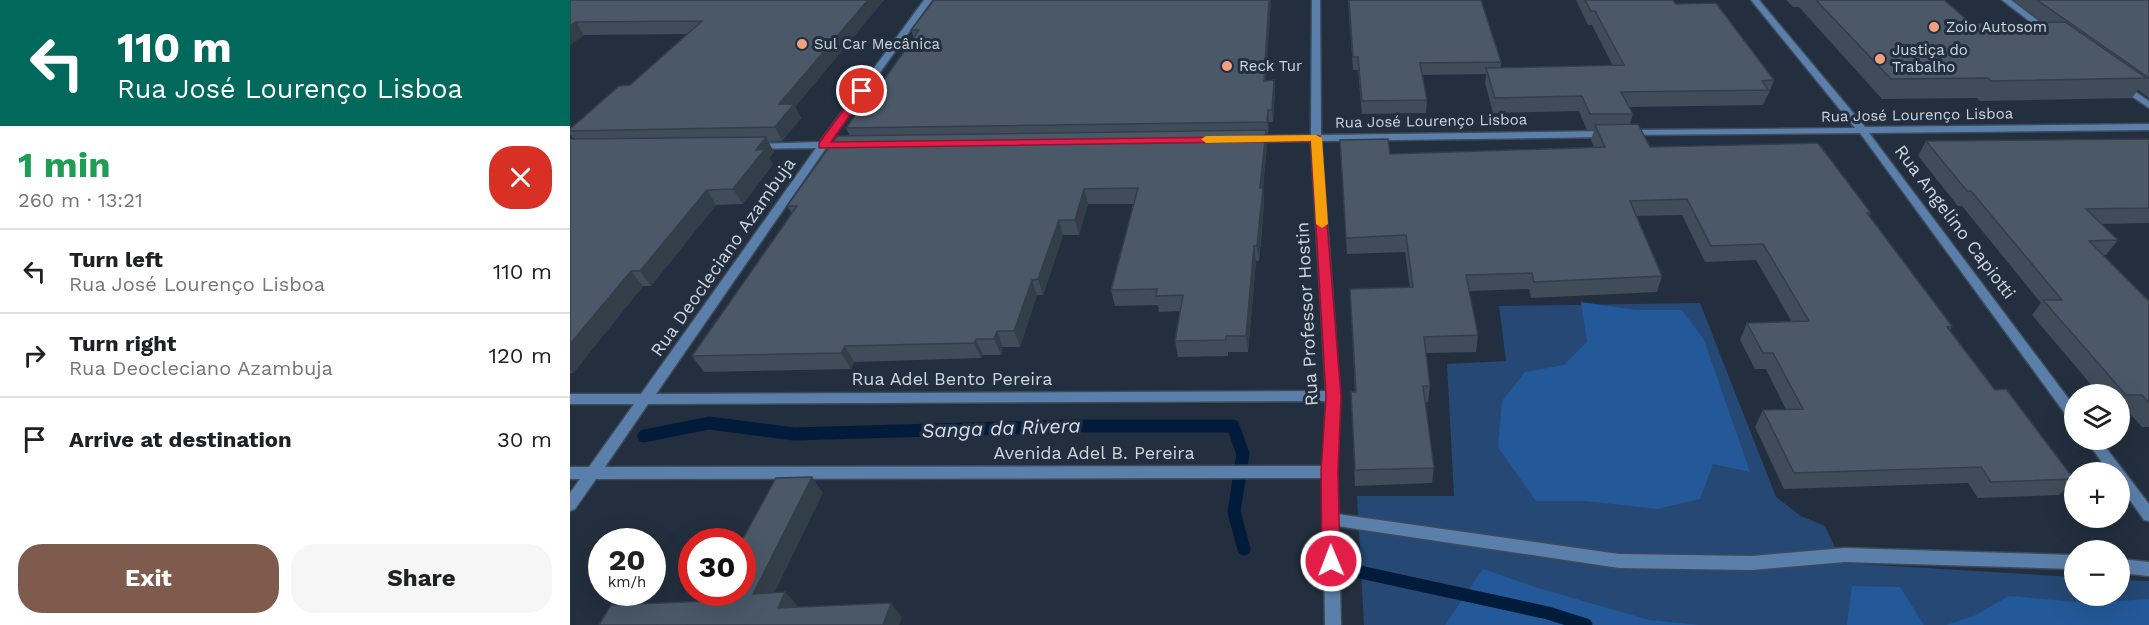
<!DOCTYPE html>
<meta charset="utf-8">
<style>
:root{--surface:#fff;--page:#f6f6f6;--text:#202124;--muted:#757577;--line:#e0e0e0;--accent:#7e5b4c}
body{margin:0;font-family:"Work Sans",sans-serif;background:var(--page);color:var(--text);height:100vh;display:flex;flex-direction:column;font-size:22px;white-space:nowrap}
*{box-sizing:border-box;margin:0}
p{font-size:20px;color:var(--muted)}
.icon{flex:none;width:33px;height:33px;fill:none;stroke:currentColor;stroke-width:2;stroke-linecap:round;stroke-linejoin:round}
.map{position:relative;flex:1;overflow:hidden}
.panel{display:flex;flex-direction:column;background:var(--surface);width:570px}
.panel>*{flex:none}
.guide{background:#00695c;color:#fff;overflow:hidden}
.controls{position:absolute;left:1494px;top:384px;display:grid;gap:12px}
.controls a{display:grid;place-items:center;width:66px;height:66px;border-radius:50%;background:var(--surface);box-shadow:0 6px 24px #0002;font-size:30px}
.speed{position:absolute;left:18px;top:528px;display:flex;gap:12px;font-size:30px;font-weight:700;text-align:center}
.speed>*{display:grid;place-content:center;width:78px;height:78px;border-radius:50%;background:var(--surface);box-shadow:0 6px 24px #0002;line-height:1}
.speed small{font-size:15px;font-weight:400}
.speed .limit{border:9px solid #d22;background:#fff;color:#111}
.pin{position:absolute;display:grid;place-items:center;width:51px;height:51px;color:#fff;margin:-26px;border:3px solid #fff;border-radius:50%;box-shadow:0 2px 6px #0007}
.me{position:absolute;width:66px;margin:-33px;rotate:359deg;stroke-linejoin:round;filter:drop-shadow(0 0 4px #0008)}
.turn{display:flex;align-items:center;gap:21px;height:126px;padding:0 18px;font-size:27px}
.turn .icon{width:78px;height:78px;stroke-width:2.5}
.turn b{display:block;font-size:42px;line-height:51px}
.round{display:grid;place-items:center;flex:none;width:63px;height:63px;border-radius:24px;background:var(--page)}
.overview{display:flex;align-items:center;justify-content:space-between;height:102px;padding:0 18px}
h1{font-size:36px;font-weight:700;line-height:45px;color:#1e9e55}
.action{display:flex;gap:12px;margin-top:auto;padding:12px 18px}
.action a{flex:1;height:69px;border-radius:24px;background:var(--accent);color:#fff;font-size:24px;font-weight:700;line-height:69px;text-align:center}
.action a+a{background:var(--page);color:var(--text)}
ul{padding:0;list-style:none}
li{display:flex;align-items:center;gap:18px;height:84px;padding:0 18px;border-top:2px solid var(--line)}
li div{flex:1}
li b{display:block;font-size:22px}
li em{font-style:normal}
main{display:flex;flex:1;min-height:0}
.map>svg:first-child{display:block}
</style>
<main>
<section class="panel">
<div class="guide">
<div class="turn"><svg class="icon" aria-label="left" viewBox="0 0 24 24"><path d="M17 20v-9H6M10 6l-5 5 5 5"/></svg><div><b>110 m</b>Rua José Lourenço Lisboa</div></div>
</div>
<div class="overview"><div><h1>1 min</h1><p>260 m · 13:21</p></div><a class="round" style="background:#d93025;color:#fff"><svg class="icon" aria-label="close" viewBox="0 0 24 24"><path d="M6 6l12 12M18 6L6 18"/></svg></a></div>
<ul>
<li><svg class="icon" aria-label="left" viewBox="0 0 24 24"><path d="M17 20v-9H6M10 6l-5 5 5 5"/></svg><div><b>Turn left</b><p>Rua José Lourenço Lisboa</p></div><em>110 m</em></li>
<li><svg class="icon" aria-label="right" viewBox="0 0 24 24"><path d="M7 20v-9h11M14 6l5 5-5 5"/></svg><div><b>Turn right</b><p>Rua Deocleciano Azambuja</p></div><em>120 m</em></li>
<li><svg class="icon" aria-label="arrive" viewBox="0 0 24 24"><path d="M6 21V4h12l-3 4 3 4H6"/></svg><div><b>Arrive at destination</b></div><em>30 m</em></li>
</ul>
<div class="action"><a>Exit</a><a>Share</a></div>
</section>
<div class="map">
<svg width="1579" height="625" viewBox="0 0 1579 625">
<rect width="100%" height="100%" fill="#232f3e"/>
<path fill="#254974" d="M1130,303L1206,497L1231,516L1255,526L1272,563L1504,577V596H1550V580L1579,581V625H794L787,496H884L877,364L936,361L929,306Z"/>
<path fill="#235998" d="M1011,302L1066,310H1112L1134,340L1180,472L1143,464L1130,499L1087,509L1016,501H966L928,447L932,401L955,372L994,365L1017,342Z
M913,569L968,588L1079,620L1130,625H875Z
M1282,586L1330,587L1354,625H1277Z
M1439,596L1517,603L1579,599V625H1376L1404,616Z"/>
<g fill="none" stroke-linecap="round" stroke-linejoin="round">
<path stroke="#011c3b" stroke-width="13" d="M74,436L139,423L224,434L504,426H663L673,454L664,512L674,549
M790,572L978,613L1016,625"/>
<g stroke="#3e4a58" stroke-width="3">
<path id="lane" d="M760,513L1049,554L1182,556L1274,548L1504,555V569L1274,562L1182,570L1049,568L760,525L755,524L753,519L755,514Z
M1550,559L1579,562V576L1550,573Z"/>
</g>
<g stroke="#3e4a58" stroke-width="3">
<path id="street" d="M354,0H362L260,142H275L280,145L275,148H256L86,394L756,391L741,141L682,142L677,139L682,136L741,135L742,0H750L751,135L1037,131L1042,134L1037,137L751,141L770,396L767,472L771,625H755L753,478L26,479L5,509L0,511V493L10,479H0V467H19L64,404H0V394H71L246,148L184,149L181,148V144L250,142ZM756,401L753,466L35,467L78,404Z
M1181,0H1189L1295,127L1579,124V130L1299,133L1504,406V420L1499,419L1290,133L1054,135V131L1057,130L1285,128Z
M1432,0H1441L1483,32L1476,34Z
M1551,82L1579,101V108L1548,87V83Z
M1516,440H1530L1579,504V521L1574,520L1550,486V472H1539Z"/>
</g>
<use href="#lane" fill="#5b7fab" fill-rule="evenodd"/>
<use href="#street" fill="#5b7fab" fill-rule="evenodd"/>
</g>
<path fill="#404c59" d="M0,0H314L225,107L231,118L212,141L198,142L204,152L199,158L203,164L173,204L146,205L81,286H73L3,373H0V139H4L0,134V129L60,85L117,34L14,35L0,45Z
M364,0H701L695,80H704L705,92L703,122H699L698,134H696L697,145L693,189L694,203L692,231L689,261H686L678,352H658V356L608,357L605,341L610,311L589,312L588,305L545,306L541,290L563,204H518L509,235H493L473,295H467L450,347H433L431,355H413L411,358L284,362L281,369L134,372L122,356L222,214L217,206L280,136L276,128L300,100L344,38L341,30Z
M778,0H911L931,62V68L1043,66L1022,25H1018L1006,0H1103L1106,4L1204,80L1198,95L1197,96L1193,105L1059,107L1063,114L1060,124L1080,147L1301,213L1299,216L1382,326L1380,330L1425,390L1504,480L1489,495L1408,498L1398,483L1214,489L1185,427L1193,410H1216L1196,369H1185L1170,340L1177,323L1222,322L1186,260L1135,262L1112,215L1067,216L1092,276L1087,292L961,298L959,289L899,291L908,335L906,352L856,353L860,386L858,402L855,403L864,468L862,483L785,486L781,392H785L780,289L840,288L835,252L777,254L770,140L820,154L1024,147L1021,140L1024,130H1017L1009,111L923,113L915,83L916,74L852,75L857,100L856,113L792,114L788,70H783Z
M1216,0H1374L1402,24L1474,23L1442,0H1579V98L1568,90L1562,98L1410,101L1407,98L1312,99L1229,7H1223Z
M1579,139V223L1531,224L1548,240L1536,255H1533L1579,301V427H1572L1557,410H1550V394H1529L1462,315L1471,303L1392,206H1388L1348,156L1356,141Z"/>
<path fill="#343e49" d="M298,0H314L225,107L231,118L212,141L205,127L209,104Z
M699,0H701L695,93L694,81Z
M6,22L14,35L0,45V26Z
M704,80L705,92L703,122L702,110Z
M698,110L699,122L698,134L697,122Z
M696,130L697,145L693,189L694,203L689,261L687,246L690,188Z
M196,137L204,152L199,158L203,164L173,204L163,189L186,150Z
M514,189L518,204L509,235L505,220Z
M137,190L146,205L81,286L70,271Z
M489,220L493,235L473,295L468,279Z
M684,246L686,261L678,352L676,336Z
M61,271L73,286L3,373L0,370V344Z
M462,280L467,295L450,347L444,331Z
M427,331L433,347L431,355L424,339Z
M406,339L413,355L411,358L404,343Z
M275,346L284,362L281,369L271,353Z
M242,477L253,493L197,608L183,594Z
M215,592L228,606L222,622L208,608Z
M321,603L332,617L329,625H313Z"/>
<path fill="#4a5868" stroke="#343e49" stroke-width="1.5" d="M0,0H298L209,104H224L205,127L0,131V129L49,86L60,85L132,21L6,22L0,26Z
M364,0H699L694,81L704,80L702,110H698L697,122L276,128L296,100H300L349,30H341Z
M779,0H911L931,62L850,63L857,100L792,101L788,57H783Z
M1015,0H1103L1106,4L1146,3L1204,80L1192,81L1198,90L1051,92L1063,114H1020L1012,96L925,98L916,68L1054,65L1025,11H1021Z
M1246,0H1374L1402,24L1495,22L1576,78L1421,81L1418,78L1321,79Z
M1467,0H1579V78Z
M1068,124L1080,147L1248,143L1301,213H1297L1382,326L1377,327L1425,390L1436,389L1504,479L1421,482L1411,467L1224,473L1193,410L1233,409L1203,353H1193L1177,323L1239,321L1193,244L1141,246L1117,199L1060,201L1092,276L964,282L962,273L896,275L908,335L854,337L860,386H853L864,468L785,470L781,392H786L780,289L843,287L836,235L776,238L770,140L818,139L820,154L1035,147L1025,125Z
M696,130L690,188H693L690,216L687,246H684L676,336H656V340L605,341L613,295L586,296L587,289L541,290L568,188L514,189L505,220H489L468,279L462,280L444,331H427L424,339H406L404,343L275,346L271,353L122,356L227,206H217L267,136Z
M196,137L186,150L195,149L163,189L137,190L70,271H61L0,344V139Z
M1579,139V208L1516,209L1548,240L1519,241L1579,301V403L1572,395H1556L1473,300H1492L1401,191H1397L1356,141Z
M242,477L183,594L215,592L208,608L321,603L313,625H29L41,605L138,601L143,592H172V542H171L206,478Z"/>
<path fill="#e11d48" stroke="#92132f" stroke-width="1.5" d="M292,88L297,91L261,142L750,136L771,396L768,472L770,561L767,567L761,569L755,567L752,561L751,472L756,396L741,141L249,148V143L289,89Z"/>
<path fill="#f59e0b" d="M746,135L752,138L758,224L752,228L746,224L741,141L636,143L631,139L636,136Z"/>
<g fill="#f1a17e" stroke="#232f3e" stroke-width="2">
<circle cx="1364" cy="27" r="6"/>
<circle cx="232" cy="44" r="6"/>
<circle cx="1310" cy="59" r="6"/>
<circle cx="657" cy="66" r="6"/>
</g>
<g text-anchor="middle" stroke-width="6" stroke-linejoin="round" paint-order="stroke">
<g font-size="15" fill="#ced5df" stroke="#232f3e" text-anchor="start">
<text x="1376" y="32">Zoio Autosom</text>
<text x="244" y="49">Sul Car Mecânica</text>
<text x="1322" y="55">Justiça do<tspan x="1322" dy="17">Trabalho</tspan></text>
<text x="669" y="71">Reck Tur</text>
</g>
<g font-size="15" fill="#ced5df" stroke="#232f3e">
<text transform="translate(1347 115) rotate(-1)" y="5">Rua José Lourenço Lisboa</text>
<text transform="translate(861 121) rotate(-1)" y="5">Rua José Lourenço Lisboa</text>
</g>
<g font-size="18" fill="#ced5df" stroke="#232f3e">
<text transform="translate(1385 222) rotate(53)" y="6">Rua Angelino Capiotti</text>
<text transform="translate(153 257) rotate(-55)" y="6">Rua Deocleciano Azambuja</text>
<text transform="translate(737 314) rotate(-93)" y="6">Rua Professor Hostin</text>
<text x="382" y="385">Rua Adel Bento Pereira</text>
<text x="524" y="459">Avenida Adel B. Pereira</text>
</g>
<g font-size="20" font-style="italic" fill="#d0dff1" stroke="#232f3e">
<text transform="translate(431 428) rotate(-2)" y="7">Sanga da Rivera</text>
</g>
</g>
</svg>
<div class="controls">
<a><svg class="icon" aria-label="layers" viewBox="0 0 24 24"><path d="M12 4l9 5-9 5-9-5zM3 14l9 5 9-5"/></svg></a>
<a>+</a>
<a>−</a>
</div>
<div class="speed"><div>20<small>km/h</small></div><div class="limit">30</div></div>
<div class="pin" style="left:292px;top:91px;background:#d93025"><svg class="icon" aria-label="arrive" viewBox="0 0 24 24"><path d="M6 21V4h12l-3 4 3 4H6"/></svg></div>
<svg class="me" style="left:761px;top:561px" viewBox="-20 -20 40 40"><circle r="17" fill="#e11d48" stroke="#fff" stroke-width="3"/><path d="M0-11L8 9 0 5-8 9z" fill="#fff"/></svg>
</div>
</main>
